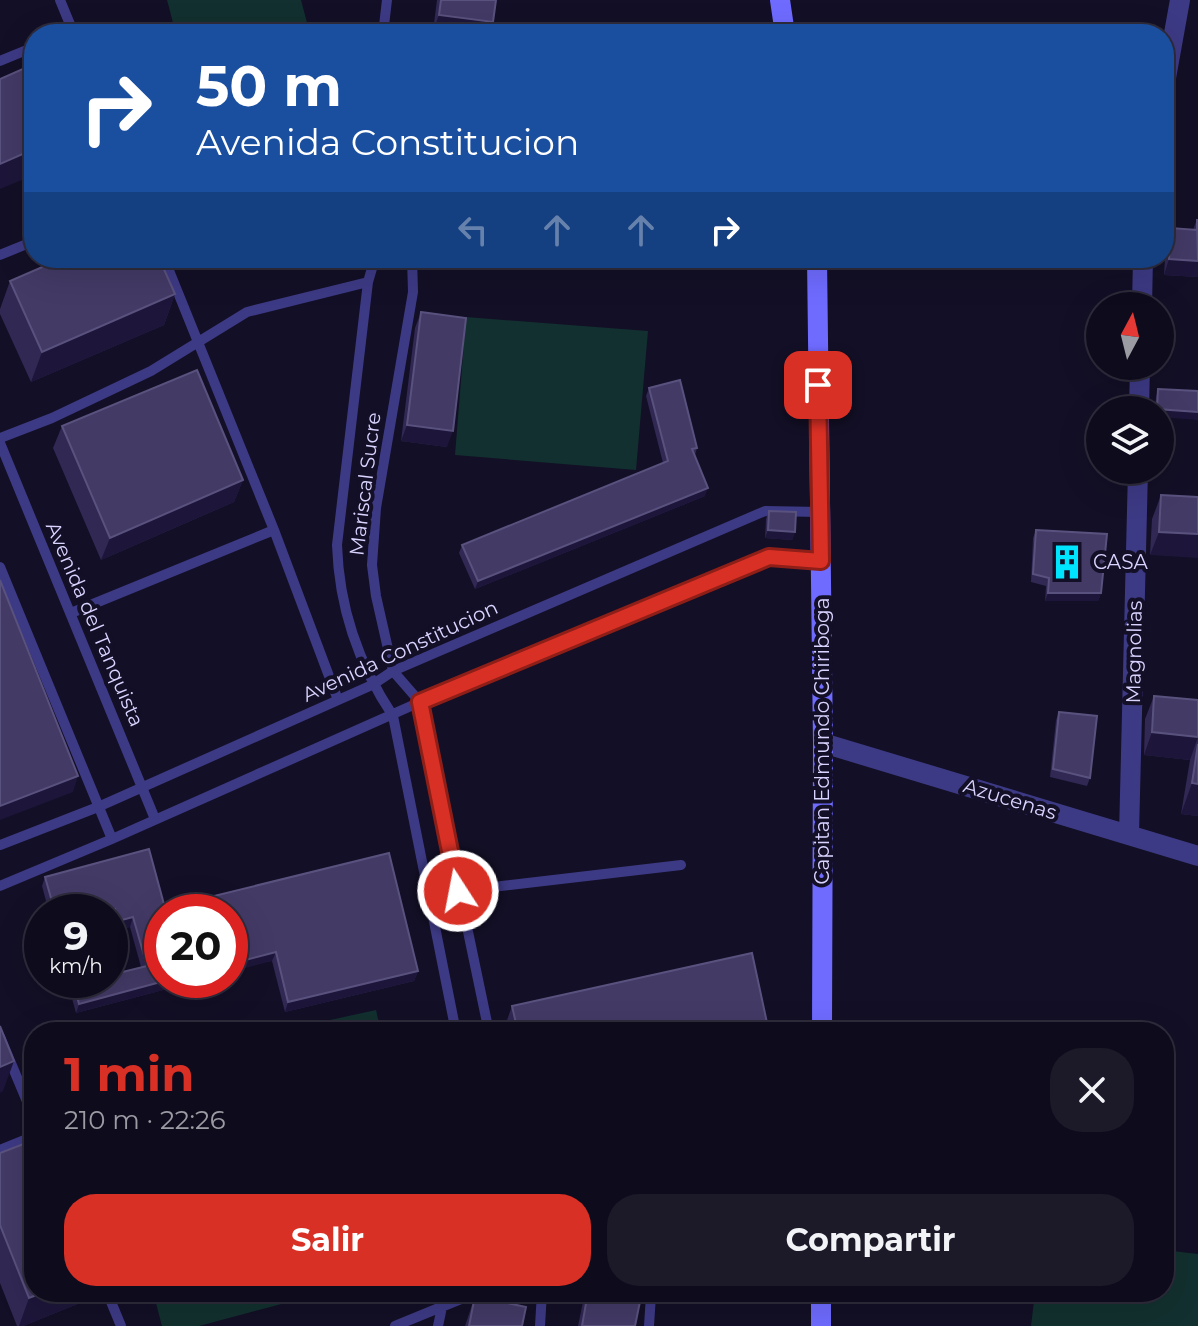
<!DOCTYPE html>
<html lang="es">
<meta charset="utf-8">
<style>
:root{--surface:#0e0b1c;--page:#1c1929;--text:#f1f3f6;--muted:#9b9ba3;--line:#2e2b3b;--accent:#d93025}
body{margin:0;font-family:Montserrat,sans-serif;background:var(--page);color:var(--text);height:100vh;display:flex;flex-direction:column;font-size:30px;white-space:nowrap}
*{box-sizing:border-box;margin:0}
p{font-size:26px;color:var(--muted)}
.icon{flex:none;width:44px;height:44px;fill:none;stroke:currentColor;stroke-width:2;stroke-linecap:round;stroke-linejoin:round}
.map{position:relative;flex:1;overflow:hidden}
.side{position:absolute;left:24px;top:1022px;width:1150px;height:280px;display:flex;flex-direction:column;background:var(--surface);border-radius:32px;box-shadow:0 8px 32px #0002,0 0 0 2px var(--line)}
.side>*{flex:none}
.hud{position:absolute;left:24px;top:24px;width:1150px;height:244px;border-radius:32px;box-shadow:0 8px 32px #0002,0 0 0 2px var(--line);background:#1a4fa0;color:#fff;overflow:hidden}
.needle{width:52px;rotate:7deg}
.fabs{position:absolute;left:1086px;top:292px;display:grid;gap:16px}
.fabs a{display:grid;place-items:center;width:88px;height:88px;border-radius:50%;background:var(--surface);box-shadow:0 8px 32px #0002,0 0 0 2px var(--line);font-size:40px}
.speed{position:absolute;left:24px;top:894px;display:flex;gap:16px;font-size:40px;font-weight:700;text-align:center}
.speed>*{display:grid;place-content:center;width:104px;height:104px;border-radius:50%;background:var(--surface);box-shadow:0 8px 32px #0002,0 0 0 2px var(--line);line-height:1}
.speed small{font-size:20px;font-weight:400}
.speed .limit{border:12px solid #d22;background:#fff;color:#111}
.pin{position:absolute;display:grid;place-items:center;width:68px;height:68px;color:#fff;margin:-34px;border-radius:16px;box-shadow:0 4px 12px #0006}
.me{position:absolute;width:88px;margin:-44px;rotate:349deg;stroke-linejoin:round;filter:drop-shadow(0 0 6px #0008)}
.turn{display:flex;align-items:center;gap:28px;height:168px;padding:0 40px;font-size:36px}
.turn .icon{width:104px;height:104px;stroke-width:2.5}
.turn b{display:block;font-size:56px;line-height:68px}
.lanes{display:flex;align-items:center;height:76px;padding:0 40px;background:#0003;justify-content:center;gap:40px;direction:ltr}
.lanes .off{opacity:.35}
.round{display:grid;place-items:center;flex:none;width:84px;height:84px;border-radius:32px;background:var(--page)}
.head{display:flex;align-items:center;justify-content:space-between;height:136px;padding:0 40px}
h1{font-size:48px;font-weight:700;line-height:60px;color:var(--accent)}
.action{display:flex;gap:16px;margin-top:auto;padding:16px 40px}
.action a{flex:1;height:92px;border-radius:32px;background:var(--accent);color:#fff;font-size:32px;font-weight:700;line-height:92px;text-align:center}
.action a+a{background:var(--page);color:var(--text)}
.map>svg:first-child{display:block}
</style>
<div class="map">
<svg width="1198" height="1326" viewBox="0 0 1198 1326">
<rect width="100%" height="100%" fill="#130f26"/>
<path fill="#12302f" d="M167,0H301L310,34H176Z
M466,317L648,331L636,470L455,455Z
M376,1010L381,1032H323L321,1022Z
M1164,1250L1198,1254V1326H1031L1035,1292H1164Z
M153,1292H291L293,1301L199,1326H162Z"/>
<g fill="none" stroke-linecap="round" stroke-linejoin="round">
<path stroke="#3d3a85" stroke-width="10" d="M60,0L74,34
M383,34L387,0
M0,61L34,47
M0,255L34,241
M375,258L368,282L337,545C339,606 359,665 393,716L456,1032
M412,258L413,292L376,508L372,565L376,596L393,671L420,702L489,1032
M0,438L52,418L151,371L247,312L368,282
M0,443L155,819
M274,530L338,700
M0,567L112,839
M71,613L274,530L164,258
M0,845L98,807L372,685L393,671L765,511L820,512
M0,886L112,839L420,702L769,557L821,561
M429,900L458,891L681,865
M0,1037L34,1118
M0,1150L34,1136
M107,1292L121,1326
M649,1292L651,1295L649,1326
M395,1326L478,1292
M438,1326L442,1307
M540,1326L542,1292"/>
<path stroke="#3d3a85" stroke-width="20" d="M1164,89L1180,0
M1142,306L1143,258
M1139,410L1140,366
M823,743L1198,856
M1129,835L1138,470"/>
<path stroke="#6f6bff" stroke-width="20" d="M780,0L785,34
M817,258L823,743L822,1032
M821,1326V1292"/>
</g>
<path fill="#312854" d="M437,0H496L493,22L489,34H461L433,31Z
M1197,219L1198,277L1164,275L1166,244L1171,228L1193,230Z
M10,281L175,294L164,325L31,382L0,314V309Z
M421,312L447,447L401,441L415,328Z
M649,388L697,448L695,455L705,496L475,589L459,553L462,545L663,463L646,396Z
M1158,389L1198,391V420L1160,410H1155L1156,397Z
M62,426L243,480L234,502L101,560L53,448Z
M1161,495L1198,497L1150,555L1152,519Z
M769,511L795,532L792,540L765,538L766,519Z
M1036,530L1101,593L1098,601H1045L1046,586L1031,582L1033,538Z
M1154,696L1198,700V816L1181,814L1190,760L1144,755L1145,719Z
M1059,712L1090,778L1087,786L1050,777L1056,720Z
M45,877L165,908L418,971L414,981L285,1012L272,961L162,980H201L76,1013L67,980H110L141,967L130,927L115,930L110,912H49L42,886Z
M512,1006L769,1032H508L506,1023Z
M0,1153L34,1292H93L90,1299L23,1326H17L0,1283Z
M585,1292H642L635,1326H578Z
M475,1296L522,1326H465Z"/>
<path fill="#1d163a" d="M439,15L493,22L489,34H461L433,31Z
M34,149V175L0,189V164Z
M1169,259L1198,261V277L1164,275Z
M175,294L164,325L31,382L42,352Z
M1157,409L1198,412V420L1160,417V410H1157Z
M407,425L453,431L447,447L401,441Z
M243,480L234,502L101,560L110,538Z
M708,488L705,496L475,589L478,581Z
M768,530L795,532L792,540L765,538Z
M1159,532L1198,534V558L1150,555Z
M1048,593H1101L1098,601H1045Z
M1152,732L1198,737L1190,760L1144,755Z
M78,776L73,792L0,820V806Z
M1192,783L1198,784V816L1181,814Z
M115,909L112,918H110V912H102Z
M133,917L130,927L115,930L118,921Z
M276,952L272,961L230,972V964Z
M418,971L414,981L285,1012L288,1002Z
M168,980H201L76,1013L79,1004Z
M14,1061L3,1091L0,1093V1067Z
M44,1292H93L90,1299L23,1326H19L29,1298Z"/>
<path fill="#433a66" stroke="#5a527e" stroke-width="2" d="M441,0H496L493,22L439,15Z
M34,64V149L0,164V79Z
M1197,219L1198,261L1169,259L1171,228L1197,230Z
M63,258H159L175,294L42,352L10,281Z
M421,312L466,318L453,431L407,425Z
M197,370L243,480L110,538L62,426Z
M680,380L697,448L692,449L708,488L478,581L462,545L668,461L649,388Z
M1158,389L1198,391V412L1157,409Z
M1161,495L1198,497V534L1159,532Z
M769,511L796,512L795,532L768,530Z
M1036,530L1107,534L1101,593H1048L1049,578L1033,574Z
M0,580L78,776L0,806Z
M1154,696L1198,700V737L1152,732Z
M1059,712L1097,716L1090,778L1053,769Z
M1198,744V784L1192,783Z
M149,849L165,908L389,853L418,971L288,1002L276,952L230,964V912H162V980H168L79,1004L73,980H110V975L147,966L133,917L118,921L115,909L102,912H55L45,877Z
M752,953L769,1032H518L512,1006Z
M0,1026L14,1061L0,1067Z
M34,1140V1292H44L29,1298L0,1225V1153Z
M588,1292H642L635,1326H582Z
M475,1296L526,1307L522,1326H469Z"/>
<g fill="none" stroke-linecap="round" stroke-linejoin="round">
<g stroke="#8d1f18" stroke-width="20">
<path id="route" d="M458,891L420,702L769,557L821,561L818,385"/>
</g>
<use href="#route" stroke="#d93025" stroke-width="14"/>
</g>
<defs>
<g id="building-bare" transform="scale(2.76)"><path d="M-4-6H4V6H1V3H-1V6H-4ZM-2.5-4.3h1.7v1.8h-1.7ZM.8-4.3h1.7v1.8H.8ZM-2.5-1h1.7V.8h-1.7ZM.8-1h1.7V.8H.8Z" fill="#00e5ff" stroke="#130f26" stroke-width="2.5" paint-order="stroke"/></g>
</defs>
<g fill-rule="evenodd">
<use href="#building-bare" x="1067" y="562"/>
</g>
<g text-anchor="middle" stroke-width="8" stroke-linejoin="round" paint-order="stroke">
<g font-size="20" fill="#d9d4ff" stroke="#130f26">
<text transform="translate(365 484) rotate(-83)" y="7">Mariscal Sucre</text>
<text transform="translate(95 624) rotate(67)" y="7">Avenida del Tanquista</text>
<text transform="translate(400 651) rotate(-25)" y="7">Avenida Constitucion</text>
<text transform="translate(1134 652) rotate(-89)" y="7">Magnolias</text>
<text transform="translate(822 741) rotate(-90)" y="7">Capitan Edmundo Chiriboga</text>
<text transform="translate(1010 799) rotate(17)" y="7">Azucenas</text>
</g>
<g font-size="20" fill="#d9d4ff" stroke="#130f26" text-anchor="start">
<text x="1093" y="569">CASA</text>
</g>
</g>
</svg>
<div class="fabs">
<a><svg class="needle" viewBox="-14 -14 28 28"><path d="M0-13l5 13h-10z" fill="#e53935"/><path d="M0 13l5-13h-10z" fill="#9b9ba3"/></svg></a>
<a><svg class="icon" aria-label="layers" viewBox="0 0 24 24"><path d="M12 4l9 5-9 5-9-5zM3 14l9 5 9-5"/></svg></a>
</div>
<div class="speed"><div>9<small>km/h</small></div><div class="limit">20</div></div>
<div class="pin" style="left:818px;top:385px;background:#d93025"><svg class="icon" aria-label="arrive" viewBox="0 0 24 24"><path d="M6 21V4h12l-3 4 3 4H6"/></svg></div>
<svg class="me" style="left:458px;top:891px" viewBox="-20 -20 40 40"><circle r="17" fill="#d93025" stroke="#fff" stroke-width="3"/><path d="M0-11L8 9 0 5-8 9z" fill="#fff"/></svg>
<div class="hud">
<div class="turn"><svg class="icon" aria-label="right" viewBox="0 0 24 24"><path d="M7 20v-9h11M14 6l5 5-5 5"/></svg><div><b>50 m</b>Avenida Constitucion</div></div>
<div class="lanes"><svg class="icon off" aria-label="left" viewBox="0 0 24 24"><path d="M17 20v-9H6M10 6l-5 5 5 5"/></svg><svg class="icon off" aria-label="ahead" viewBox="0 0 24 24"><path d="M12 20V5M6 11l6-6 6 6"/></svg><svg class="icon off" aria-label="ahead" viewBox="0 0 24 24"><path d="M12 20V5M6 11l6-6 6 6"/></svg><svg class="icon" aria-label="right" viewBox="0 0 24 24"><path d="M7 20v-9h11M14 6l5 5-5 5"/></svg></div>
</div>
<section class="side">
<div class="head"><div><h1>1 min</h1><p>210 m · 22:26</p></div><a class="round"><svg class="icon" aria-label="close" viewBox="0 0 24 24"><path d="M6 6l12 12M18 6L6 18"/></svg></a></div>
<div class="action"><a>Salir</a><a>Compartir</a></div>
</section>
</div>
